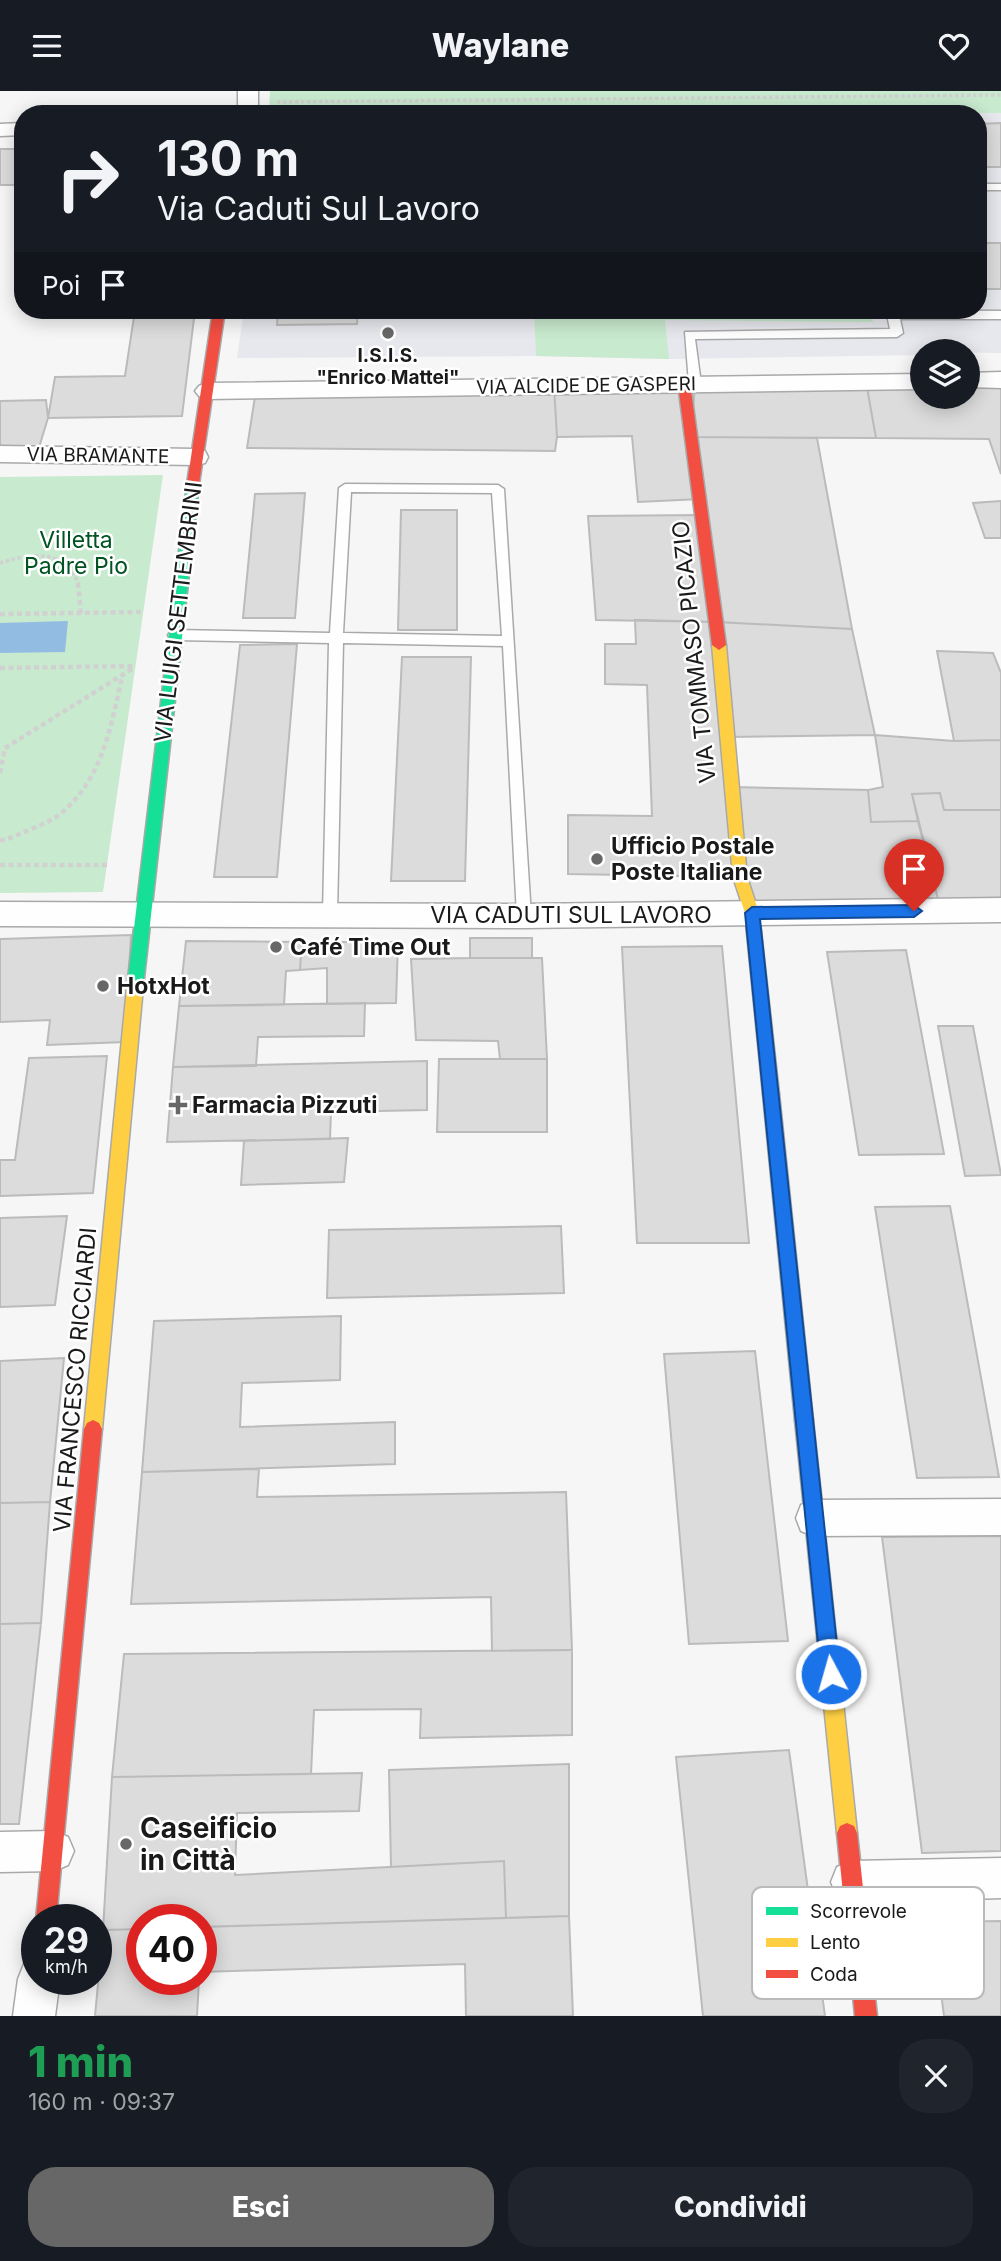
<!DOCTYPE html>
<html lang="it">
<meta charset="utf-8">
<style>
:root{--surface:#171b24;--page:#20242c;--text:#f1f3f6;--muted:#9ea1a6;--accent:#676767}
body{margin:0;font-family:Inter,sans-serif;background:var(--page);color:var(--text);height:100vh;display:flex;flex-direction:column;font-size:26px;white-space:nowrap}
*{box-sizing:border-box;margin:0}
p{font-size:23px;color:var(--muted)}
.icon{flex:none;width:38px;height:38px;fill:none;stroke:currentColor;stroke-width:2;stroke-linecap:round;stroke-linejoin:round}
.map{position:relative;height:1925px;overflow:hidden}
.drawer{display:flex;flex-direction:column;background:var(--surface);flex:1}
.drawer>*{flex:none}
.guide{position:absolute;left:14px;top:14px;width:973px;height:214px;border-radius:28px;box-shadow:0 4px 18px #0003;background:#171b24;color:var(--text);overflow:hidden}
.tools{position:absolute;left:910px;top:248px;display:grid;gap:14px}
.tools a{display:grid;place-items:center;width:70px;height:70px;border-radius:50%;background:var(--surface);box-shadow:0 4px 18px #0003;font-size:35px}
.speed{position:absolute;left:21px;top:1813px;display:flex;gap:14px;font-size:35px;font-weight:700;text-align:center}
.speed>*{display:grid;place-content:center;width:91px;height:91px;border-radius:50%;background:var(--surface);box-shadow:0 4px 18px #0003;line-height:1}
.speed small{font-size:18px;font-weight:400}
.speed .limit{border:10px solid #d22;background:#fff;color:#111}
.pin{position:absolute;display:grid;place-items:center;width:60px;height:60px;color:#fff;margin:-72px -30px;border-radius:50% 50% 50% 0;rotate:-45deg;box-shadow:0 0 7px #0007}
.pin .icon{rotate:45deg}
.me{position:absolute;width:77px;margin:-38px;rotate:354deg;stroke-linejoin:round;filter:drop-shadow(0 0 5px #0008)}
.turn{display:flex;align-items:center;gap:24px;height:147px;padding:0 28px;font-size:32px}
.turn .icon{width:91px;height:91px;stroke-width:2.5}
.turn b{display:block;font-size:49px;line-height:60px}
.then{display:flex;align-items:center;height:66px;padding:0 28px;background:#0003;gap:14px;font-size:26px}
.round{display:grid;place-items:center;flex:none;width:74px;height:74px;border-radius:28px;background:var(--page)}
.overview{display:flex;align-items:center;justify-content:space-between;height:119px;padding:0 28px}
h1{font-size:42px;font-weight:800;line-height:52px;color:#1e9e55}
.action{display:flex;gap:14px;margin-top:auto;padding:14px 28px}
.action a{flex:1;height:80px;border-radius:28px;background:var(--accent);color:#fff;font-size:28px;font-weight:800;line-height:80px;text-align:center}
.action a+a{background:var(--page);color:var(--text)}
header{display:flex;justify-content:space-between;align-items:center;height:91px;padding:0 28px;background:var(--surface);font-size:32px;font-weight:800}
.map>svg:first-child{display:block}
</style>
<header><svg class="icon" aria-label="menu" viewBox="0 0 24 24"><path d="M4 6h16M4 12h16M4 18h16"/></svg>Waylane<svg class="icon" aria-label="heart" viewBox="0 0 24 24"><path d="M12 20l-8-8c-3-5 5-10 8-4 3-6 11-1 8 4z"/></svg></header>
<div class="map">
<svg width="1001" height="1925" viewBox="0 0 1001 1925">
<rect width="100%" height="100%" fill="#f6f6f6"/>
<path fill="#e7e8ed" d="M269,20L1001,22V262L922,261V264L669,268L535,265L237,267L244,219H978V23H268Z"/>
<path fill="#c8eace" d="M270,0H1001V22L269,20Z
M534,219H870L873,231L665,229L669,268L536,265Z
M163,384L103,801L0,802V386Z"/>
<path fill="#93bce3" d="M68,530L65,561L0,562V532Z"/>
<path fill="#dcdcdc" stroke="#bbb" stroke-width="2" d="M1001,32V76H978V33Z
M0,58H23V94H0Z
M978,152H1001V198H978Z
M135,219H195L182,325L48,327L55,286L125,285Z
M278,219H358L357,233L277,234Z
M968,289H1001V383L989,348L876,347L866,291L922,290V306H968Z
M866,291L876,347L691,346L695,293Z
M684,293L700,408L638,411L632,345L557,346L554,295Z
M554,295L557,346L555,360L247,357L256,299Z
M46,309L48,327L37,363H0V310Z
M691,346L817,347L852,538L717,531Z
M305,402L295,527H243L255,403Z
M1001,410V447H985L973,412Z
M401,419H457V539H398Z
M702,424L717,531L596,529L588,425Z
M635,529L717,531L740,786L568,783V724L652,725L647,594L605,593V553H636Z
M717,531L852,538L875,644L727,646Z
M297,553L277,786H214L240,554Z
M937,560L993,562L1001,582V649L954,650Z
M402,566H471L465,790H391Z
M875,644L954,650L1001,649V719H944L940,702L912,703L918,730L871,731L868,699L883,696Z
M732,696L868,699L871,731L918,730L941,820L752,822Z
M940,702L944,719H1001V819L941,820L912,703Z
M131,844L125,951L47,954L50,929L0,931V848Z
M470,847H532V867H470Z
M186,850L302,851L300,879L286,880L284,914L179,915Z
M302,851H398L396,912L327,913V877L300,879Z
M722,855L749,1152H637L622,856Z
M906,859L944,1063L859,1064L827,861Z
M470,867H542L547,968H500L498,950L416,949L411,868Z
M365,912L364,945L258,946L256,975L173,976L179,915Z
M938,935H973L1001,1084L965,1085Z
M107,965L93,1102L0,1105V1069H15L29,967Z
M439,968H547V1041H437Z
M427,970V1019L331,1021L330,1048L167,1051L173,976Z
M348,1047L344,1091L241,1094L244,1050Z
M950,1115L999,1386L917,1387L875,1116Z
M67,1125L55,1214L0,1216V1127Z
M561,1135L564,1202L327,1207L329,1139Z
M341,1225L340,1289L242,1292L240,1336L395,1331V1373L142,1381L154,1230Z
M755,1260L788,1550L689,1553L664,1263Z
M64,1267L50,1411L0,1412V1270Z
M259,1378L257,1406L566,1401L572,1559L492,1560L491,1506L131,1513L142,1381Z
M50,1411L41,1532L0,1533V1412Z
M1001,1445V1760L922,1762L882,1446Z
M41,1532L19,1733H0V1533Z
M572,1559V1644L420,1647L421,1618L314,1619L311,1683L112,1686L124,1563Z
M789,1659L825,1925H703L676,1666Z
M569,1673V1825L506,1827L504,1770L391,1776L389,1679Z
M362,1682L359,1720L237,1722L235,1784L504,1770L506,1827L201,1836V1829H142V1838L103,1839L112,1686Z
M569,1825L573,1925H466L465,1873L201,1881V1836Z
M1001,1830V1925H944L932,1831Z
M142,1838V1888H199L197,1925H95L103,1839Z"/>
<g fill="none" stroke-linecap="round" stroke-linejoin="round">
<g stroke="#a9a9a9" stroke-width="3">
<path id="lane" d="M978,93H1001V99H978Z
M886,219L1001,220V228H900L903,242L897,246L695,248L701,293L695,297L689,293L685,241L890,238Z
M345,393L498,394L504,398L531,825L529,829H519L517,825L503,555L343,552L337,823L330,829L323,823L329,552L175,549L168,544L175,539L330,542L339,397ZM351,401L492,402L502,545L343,542Z"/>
</g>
<g stroke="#a9a9a9" stroke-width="3">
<path id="street" d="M238,0H258V23H238Z
M23,32V44L0,45V33Z
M1001,281V297L968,296V282Z
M922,283V298L207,308L199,305L195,300L199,295L207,292Z
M0,355L196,358L205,360L208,366L205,372L196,374L0,371Z
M1001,807V831L524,837L0,835V811L524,813Z
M1001,1408V1444L814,1445L801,1440L796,1427L801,1414L814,1409Z
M54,1740L68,1746L74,1760L68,1774L54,1780L0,1781V1741Z
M1001,1767V1807L852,1812L837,1806L831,1791L837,1776L852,1770Z
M37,1868V1888H60L55,1925H13L18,1888L24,1873Z"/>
</g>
<g stroke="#a9a9a9" stroke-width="3">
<path id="fast" d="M193,389L199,393L143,896L140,900H130L127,896L187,393Z
M771,996L777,998L779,1003L813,1329L810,1335L804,1337L798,1335L795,1329L763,1003L765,998Z"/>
</g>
<g stroke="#a9a9a9" stroke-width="3">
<path id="slow" d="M719,549L726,554L747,786L759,822L779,1003L777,1008L771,1010L765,1008L763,1003L745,822L733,786L712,554Z
M135,890L140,892L143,896L102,1338L99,1344L93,1347L87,1344L84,1338L127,896L130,892Z
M804,1321L810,1323L813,1329L857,1742L854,1749L847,1752L840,1749L837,1742L795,1329L798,1323Z"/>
</g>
<g stroke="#a9a9a9" stroke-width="3">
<path id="jam" d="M213,219H225L199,393L193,397L187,393Z
M684,289L690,293L726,554L719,559L712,554L678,293Z
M93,1329L99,1332L102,1338L56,1829H37V1832L36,1829L84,1338L87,1332Z
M847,1732L854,1735L857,1742L877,1925H855L837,1742L840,1735Z"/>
</g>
<path stroke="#d1d1d2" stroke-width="3.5" stroke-dasharray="3.5 2.5" stroke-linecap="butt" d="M277,11L1001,4
M0,472C32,462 64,457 79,494"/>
<path stroke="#d1d1d2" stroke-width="4.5" stroke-dasharray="5 3.5" stroke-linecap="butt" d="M78,492L81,522
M0,523L142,521
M0,577L136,575
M0,682L5,657L132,578
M0,749H6C24,740 50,733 65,719C103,684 111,635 122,586
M0,774H108"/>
<use href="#lane" fill="#fefefe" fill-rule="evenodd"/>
<use href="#street" fill="#fefefe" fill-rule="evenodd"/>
<use href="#fast" fill="#16e098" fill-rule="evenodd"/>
<use href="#slow" fill="#ffcf43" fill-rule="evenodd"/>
<use href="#jam" fill="#f24e42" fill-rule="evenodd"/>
</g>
<path fill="#1a73e8" stroke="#114b97" stroke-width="2" d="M914,814L922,820L914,826L760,828L840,1583L837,1590L831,1593L824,1590L821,1583L745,822L752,816Z"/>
<g fill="#676767" stroke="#fff" stroke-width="2.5">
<circle cx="388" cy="242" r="7"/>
<circle cx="597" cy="768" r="7"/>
<circle cx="276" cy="856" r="7"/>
<circle cx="103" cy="895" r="7"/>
<path d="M174.5 1003.5h7v7h7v7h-7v7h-7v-7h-7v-7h7z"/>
<circle cx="126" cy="1753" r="7"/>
</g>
<g text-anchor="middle" stroke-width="5" stroke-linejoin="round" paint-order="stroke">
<g font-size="19" font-weight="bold" fill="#1a1a1a" stroke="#fff">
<text x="388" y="271">I.S.I.S.<tspan x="388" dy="22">"Enrico Mattei"</tspan></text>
</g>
<g font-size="19" fill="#1a1a1a" stroke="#fff">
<text transform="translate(586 294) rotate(-1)" y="7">VIA ALCIDE DE GASPERI</text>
<text transform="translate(98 364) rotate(1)" y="7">VIA BRAMANTE</text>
</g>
<g font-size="23" fill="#015322" stroke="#fff">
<text x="76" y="457">Villetta<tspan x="76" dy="26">Padre Pio</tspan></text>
</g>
<g font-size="23" fill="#1a1a1a" stroke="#fff">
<text transform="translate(178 521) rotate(-83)" y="8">VIA LUIGI SETTEMBRINI</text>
<text transform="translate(694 561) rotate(-96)" y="8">VIA TOMMASO PICAZIO</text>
<text x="571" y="832">VIA CADUTI SUL LAVORO</text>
<text transform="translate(75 1289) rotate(-85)" y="8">VIA FRANCESCO RICCIARDI</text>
</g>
<g font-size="23" font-weight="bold" fill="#1a1a1a" stroke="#fff" text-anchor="start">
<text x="611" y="763">Ufficio Postale<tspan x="611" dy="26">Poste Italiane</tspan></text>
<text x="290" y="864">Café Time Out</text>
<text x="117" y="903">HotxHot</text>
<text x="192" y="1022">Farmacia Pizzuti</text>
</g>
<g font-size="28" font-weight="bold" fill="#1a1a1a" stroke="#fff" text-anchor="start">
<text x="140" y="1747">Caseificio<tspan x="140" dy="32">in Città</tspan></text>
</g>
</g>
<rect x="752" y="1796" width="232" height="112" rx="10" fill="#fff" stroke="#bababa" stroke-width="2"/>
<rect x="766" y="1816" width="32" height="8" fill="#16e098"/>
<rect x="766" y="1847" width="32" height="9" fill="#ffcf43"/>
<rect x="766" y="1879" width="32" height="8" fill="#f24e42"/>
<g font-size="19" fill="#1a1a1a">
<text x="810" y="1827">Scorrevole</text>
<text x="810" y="1858">Lento</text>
<text x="810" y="1890">Coda</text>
</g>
</svg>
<div class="tools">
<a><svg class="icon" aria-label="layers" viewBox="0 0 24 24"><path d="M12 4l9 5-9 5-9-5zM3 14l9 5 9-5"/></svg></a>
</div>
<div class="speed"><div>29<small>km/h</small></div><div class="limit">40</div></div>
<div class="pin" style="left:914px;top:820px;background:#d93025"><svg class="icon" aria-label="arrive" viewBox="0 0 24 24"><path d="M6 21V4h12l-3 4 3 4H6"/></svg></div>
<svg class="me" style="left:831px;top:1583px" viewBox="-20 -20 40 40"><circle r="17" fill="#1a73e8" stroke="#fff" stroke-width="3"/><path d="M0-11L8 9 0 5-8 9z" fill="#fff"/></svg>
<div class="guide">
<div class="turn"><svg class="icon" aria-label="right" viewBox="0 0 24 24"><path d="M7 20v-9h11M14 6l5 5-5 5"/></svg><div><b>130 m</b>Via Caduti Sul Lavoro</div></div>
<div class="then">Poi<svg class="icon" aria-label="arrive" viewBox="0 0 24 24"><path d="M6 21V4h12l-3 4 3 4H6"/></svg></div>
</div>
</div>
<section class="drawer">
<div class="overview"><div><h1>1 min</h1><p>160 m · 09:37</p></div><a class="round"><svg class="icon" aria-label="close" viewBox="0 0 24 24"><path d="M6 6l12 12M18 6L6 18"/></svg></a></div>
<div class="action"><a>Esci</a><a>Condividi</a></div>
</section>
